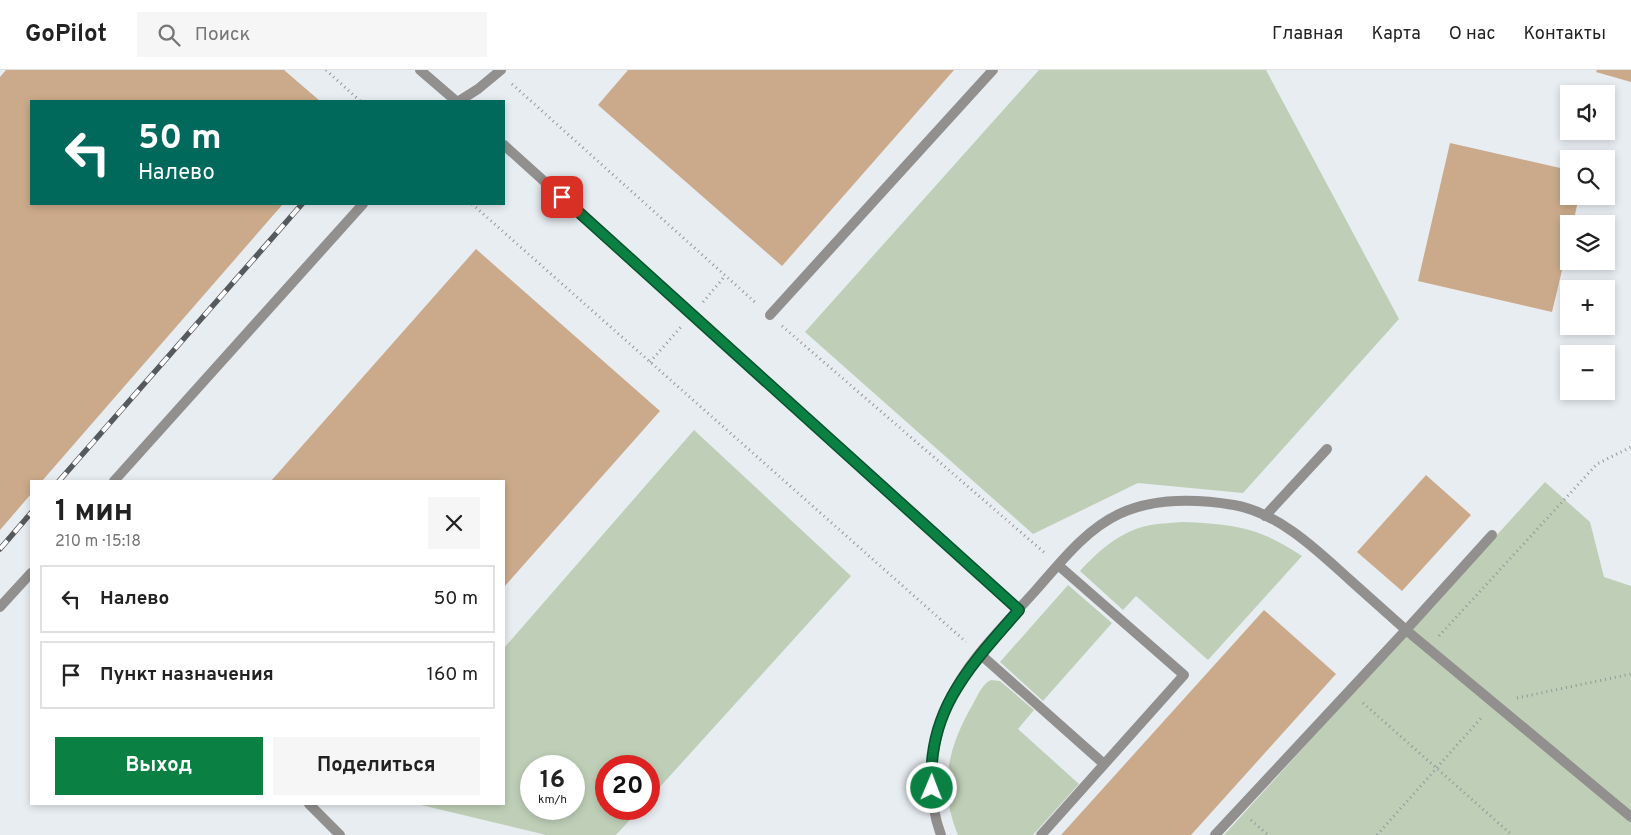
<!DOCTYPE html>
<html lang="ru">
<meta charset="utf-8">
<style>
:root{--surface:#fff;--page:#f6f6f6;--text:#222;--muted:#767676;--line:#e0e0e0;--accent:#0b8043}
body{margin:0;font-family:Overpass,sans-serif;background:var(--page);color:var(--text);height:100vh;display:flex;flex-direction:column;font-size:19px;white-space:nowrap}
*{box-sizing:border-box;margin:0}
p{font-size:16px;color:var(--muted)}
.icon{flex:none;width:28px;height:28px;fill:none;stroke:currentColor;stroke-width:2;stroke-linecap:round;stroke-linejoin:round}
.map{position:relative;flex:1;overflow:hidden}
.sheet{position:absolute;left:30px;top:410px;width:475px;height:325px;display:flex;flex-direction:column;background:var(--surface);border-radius:0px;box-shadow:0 2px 8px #0003}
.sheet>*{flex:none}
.banner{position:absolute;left:30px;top:30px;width:475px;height:105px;border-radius:0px;box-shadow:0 2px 8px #0003;background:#00695c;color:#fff;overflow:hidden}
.controls{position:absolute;left:1560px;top:15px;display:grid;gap:10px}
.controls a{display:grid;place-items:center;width:55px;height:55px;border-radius:0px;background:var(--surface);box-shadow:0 2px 8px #0003;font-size:25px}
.speed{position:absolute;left:520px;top:685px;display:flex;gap:10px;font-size:25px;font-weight:700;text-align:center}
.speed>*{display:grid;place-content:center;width:65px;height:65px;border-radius:50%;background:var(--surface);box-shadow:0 2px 8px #0003;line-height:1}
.speed small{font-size:12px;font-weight:400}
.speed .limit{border:8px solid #d22;background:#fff;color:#111}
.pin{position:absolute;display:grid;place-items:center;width:42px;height:42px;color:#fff;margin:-21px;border-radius:10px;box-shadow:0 2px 8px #0006}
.me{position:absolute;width:55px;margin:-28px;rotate:1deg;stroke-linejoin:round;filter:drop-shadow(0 0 4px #0008)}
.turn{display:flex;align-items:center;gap:18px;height:105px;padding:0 25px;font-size:22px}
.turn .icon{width:65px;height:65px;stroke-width:2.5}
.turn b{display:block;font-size:35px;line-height:42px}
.round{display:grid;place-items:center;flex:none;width:52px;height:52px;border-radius:0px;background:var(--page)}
.summary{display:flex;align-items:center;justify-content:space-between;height:85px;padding:0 25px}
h1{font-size:30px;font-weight:700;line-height:38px}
.action{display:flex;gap:10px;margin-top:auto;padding:10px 25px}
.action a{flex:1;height:58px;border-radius:0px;background:var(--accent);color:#fff;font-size:20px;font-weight:700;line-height:58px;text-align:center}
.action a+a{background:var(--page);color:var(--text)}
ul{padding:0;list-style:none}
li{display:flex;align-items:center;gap:15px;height:68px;margin:0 10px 8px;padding:0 15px;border:2px solid var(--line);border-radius:0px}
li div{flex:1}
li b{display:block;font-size:19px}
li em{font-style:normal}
header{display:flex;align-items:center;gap:30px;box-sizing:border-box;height:70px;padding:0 25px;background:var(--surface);border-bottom:1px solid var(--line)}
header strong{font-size:24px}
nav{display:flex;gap:28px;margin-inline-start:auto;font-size:18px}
.search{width:350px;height:45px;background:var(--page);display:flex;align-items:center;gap:12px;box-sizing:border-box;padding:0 18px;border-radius:0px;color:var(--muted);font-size:19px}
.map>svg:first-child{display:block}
</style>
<header>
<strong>GoPilot</strong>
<div class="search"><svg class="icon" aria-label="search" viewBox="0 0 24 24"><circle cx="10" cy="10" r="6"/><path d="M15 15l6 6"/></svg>Поиск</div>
<nav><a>Главная</a><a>Карта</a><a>О нас</a><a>Контакты</a></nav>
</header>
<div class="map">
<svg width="1631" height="765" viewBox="0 0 1631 765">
<rect width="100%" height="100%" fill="#e8edf2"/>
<path fill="#bfcfb7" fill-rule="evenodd" d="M1039,0H1266L1399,249L1243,423L1138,413L1033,464L805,262Z
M694,360L851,506L649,729V696H606V739H640L616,765H546L417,734H504V578ZM531,696H574V739H531Z
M1545,412L1590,452L1604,507L1631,516V765H1224Z
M1183,452C1233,454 1259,457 1302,486L1208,590L1136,526L1123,540L1080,501C1099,480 1122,460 1151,455C1162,453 1173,453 1183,452Z
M1068,515L1112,553L1043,631L1000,592Z
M991,610L1000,611L1034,640L1018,659L1079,714L1033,765H958C938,717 948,677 973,634C978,625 982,614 991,610Z"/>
<path fill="#caaa8a" d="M6,0H284L320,31H31V134H283L42,411H31V424L0,460V7Z
M628,0H954L782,196L598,35Z
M1597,0H1631V12L1596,2Z
M1450,73L1569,100V126H1579L1573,154H1569V171L1552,242L1418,211Z
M476,179L660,341L504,517V411H271Z
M1426,405L1471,445L1402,521L1357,482Z
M1264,540L1336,604L1191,765H1061Z"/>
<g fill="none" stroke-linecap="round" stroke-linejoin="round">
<path stroke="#93979a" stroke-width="3" stroke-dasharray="1 4" stroke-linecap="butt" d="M326,0L360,31
M512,14L757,234
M472,134L966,572
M703,232L725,206
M782,256L1046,484
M650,292L681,257
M1439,566L1597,394L1631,377
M1517,628L1631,604
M1363,633L1512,765
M1251,750L1268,765
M1377,765L1482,647"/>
<path stroke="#92908e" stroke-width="10" d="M420,0L456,31
M459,31L478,19L501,0
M504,75L1019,540
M770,245L993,0
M114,411L363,134
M1265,446L1327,379
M0,537L31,503
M980,584L1104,694
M309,734L340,765
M941,765C932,741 930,713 933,687C936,669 940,650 948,633C967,590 1005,555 1036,520C1060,493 1085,460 1119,444C1153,428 1197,429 1234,435C1279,443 1317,480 1350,510C1368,526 1387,543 1406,560L1492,465
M1041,765L1184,605L1058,495
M1215,765L1406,560L1631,747"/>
<g stroke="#575a5d" stroke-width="5.5">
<path id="rail" d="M59,411L302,134
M0,479L31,443"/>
</g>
<use href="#rail" stroke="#fff" stroke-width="4" stroke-dasharray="11" stroke-linecap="butt"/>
</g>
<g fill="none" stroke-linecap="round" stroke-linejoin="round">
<g stroke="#07532c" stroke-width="12">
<path id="route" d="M562,127L1019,540C972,594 926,640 932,718"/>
</g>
<use href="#route" stroke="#0b8043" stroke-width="9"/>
</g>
</svg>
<div class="controls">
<a><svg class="icon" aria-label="sound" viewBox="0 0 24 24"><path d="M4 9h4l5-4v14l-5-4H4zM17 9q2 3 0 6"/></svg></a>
<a><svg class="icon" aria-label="search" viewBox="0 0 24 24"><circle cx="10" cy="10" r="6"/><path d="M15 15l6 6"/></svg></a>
<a><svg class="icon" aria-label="layers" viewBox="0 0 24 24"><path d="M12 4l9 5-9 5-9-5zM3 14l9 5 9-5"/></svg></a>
<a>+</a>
<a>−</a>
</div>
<div class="speed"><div>16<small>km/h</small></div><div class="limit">20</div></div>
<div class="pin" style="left:562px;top:127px;background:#d93025"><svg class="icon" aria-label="arrive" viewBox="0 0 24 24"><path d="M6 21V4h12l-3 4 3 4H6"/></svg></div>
<svg class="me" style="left:932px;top:718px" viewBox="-20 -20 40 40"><circle r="17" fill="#0b8043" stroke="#fff" stroke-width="3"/><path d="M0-11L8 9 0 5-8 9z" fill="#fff"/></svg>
<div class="banner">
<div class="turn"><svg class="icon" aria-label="left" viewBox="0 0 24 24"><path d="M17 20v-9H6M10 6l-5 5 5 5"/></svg><div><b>50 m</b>Налево</div></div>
</div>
<section class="sheet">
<div class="summary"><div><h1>1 мин</h1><p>210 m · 15:18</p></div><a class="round"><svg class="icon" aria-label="close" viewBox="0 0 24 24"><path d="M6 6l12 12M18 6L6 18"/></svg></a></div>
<ul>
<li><svg class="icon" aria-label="left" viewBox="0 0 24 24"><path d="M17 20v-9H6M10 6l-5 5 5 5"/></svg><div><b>Налево</b></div><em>50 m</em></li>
<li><svg class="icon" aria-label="arrive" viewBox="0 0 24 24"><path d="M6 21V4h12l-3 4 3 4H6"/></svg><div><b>Пункт назначения</b></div><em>160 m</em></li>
</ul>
<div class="action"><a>Выход</a><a>Поделиться</a></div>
</section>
</div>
